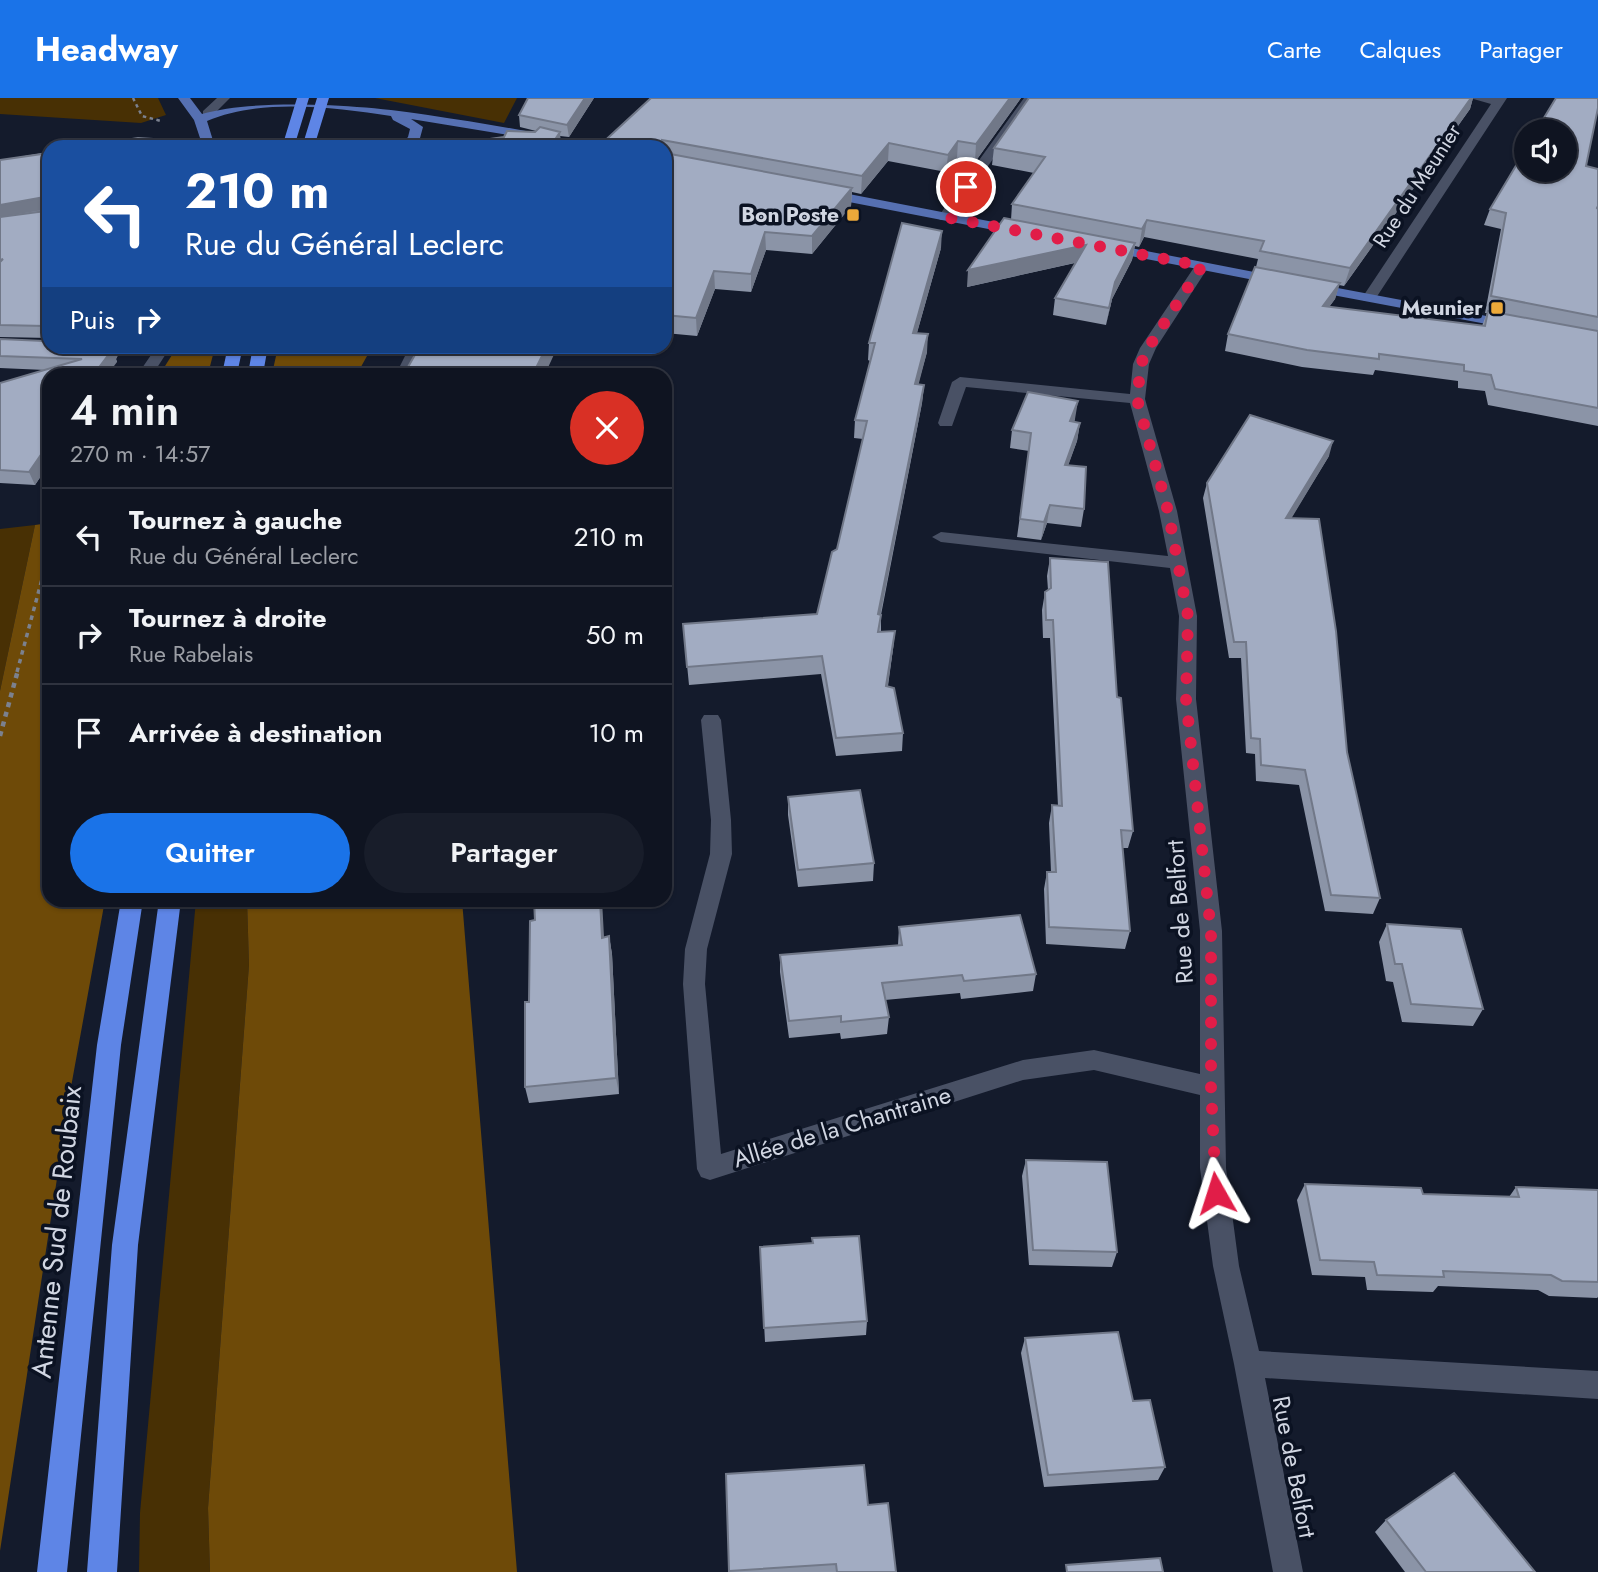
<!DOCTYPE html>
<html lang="fr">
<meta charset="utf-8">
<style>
:root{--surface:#0f1421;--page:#181d2a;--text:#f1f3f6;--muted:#9b9ea5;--line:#2f333f;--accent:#1a73e8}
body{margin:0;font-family:Jost,sans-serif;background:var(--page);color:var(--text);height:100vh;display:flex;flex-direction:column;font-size:26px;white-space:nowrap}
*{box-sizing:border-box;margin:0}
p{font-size:23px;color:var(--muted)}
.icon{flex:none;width:38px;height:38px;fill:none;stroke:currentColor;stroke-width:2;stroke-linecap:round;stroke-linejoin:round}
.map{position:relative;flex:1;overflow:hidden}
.drawer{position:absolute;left:42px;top:270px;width:630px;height:539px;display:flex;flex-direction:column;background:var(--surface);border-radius:21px;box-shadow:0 2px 5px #0004,0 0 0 2px var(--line)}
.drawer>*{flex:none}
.guide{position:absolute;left:42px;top:42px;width:630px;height:214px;border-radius:21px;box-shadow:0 2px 5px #0004,0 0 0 2px var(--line);background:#1a4fa0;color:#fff;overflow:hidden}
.controls{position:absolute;left:1514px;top:21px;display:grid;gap:14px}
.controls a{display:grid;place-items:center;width:63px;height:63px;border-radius:50%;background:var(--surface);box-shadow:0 2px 5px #0004,0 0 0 2px var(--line);font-size:35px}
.pin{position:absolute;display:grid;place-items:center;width:60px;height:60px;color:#fff;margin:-30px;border:4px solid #fff;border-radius:50%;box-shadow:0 2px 7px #0007}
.me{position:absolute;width:77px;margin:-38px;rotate:354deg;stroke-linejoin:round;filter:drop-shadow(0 0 5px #0008)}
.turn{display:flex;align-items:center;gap:24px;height:147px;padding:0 28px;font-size:32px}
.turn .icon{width:91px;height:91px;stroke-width:2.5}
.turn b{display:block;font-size:49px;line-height:60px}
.then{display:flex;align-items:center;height:66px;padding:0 28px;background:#0003;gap:14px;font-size:26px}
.round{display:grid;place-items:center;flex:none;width:74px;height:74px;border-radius:37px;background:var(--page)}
.summary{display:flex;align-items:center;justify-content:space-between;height:119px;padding:0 28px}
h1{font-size:42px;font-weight:600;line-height:52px}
.cta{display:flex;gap:14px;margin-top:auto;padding:14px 28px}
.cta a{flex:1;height:80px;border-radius:42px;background:var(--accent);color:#fff;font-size:28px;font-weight:600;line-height:80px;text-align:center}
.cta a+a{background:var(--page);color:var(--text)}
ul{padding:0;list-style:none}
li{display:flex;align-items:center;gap:21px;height:98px;padding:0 28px;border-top:2px solid var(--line)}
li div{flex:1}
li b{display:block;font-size:26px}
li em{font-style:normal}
header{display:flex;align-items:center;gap:42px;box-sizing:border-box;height:98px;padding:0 35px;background:var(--accent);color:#fff}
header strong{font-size:33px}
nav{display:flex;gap:38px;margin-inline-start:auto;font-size:24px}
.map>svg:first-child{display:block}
</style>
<header>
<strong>Headway</strong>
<nav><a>Carte</a><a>Calques</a><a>Partager</a></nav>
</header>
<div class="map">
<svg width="1598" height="1474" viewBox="0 0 1598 1474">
<rect width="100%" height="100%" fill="#141b2c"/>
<path fill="#483004" d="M0,0H158L166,17L141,25L0,16Z
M375,0H517L504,25Z
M35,427L0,593V431Z
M196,802H247L249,867L208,1410L210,1474H139L140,1415Z"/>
<path fill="#6e4a08" d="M177,249H215L208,276H160Z
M278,249V248L372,249L357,276H272Z
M49,425V802H105L71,989L0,1453V593L35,427Z
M247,802H462L517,1474H210L208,1410L249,867Z"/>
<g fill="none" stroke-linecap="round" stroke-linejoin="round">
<path stroke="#7b818f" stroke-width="2.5" stroke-dasharray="3.5 3.5" stroke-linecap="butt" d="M133,0L142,18L161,23"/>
<path stroke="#7b818f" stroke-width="3.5" stroke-dasharray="4.5 4.5" stroke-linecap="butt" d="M17,574L49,455"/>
<path stroke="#7b818f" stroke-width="4.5" stroke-dasharray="5 5" stroke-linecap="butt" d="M0,638L18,572"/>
<path fill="#495165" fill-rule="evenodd" d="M217,0H230L211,19H203V13Z
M1024,0H1036L950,122H940L938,119Z
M1470,0H1507L1374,203H1364L1362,200L1491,6Z
M1202,164L1209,168L1156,250L1149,266L1145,301L1177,413L1197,518L1196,601L1222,833L1226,1070L1239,1168L1259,1253L1598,1273V1301L1265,1280L1303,1474H1273L1234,1266L1213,1168L1200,1070V997L1094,972L1023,982L710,1082L701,1079L697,1071L683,886L685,851L710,756L711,722L701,622L704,617H718L721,622L731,722L732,756L707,851L705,886L721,1056L1023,962L1094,952L1200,976V833L1176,601L1179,518L1170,470L941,444L932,439L941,434L1168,458L1159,413L1130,305L966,289L952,328H940L938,325L952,284L960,279L1130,296L1133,266L1140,250L1197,165Z
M54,248H171L153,276H138L151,257L61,253Z
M410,248H425L410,276H396Z"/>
<path fill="#5670b2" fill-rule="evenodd" d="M178,0H190L202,16C256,0 367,7 428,17C481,25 533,33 585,46L587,49H565L526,40L411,21L423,29L420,40L412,49H399L408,39L410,31L393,22L391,18C333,9 260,0 207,23L215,49H203L194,22Z
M823,91L1025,130L1032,134L1025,138L818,98V92Z
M1105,145L1280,179L1287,183L1280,187L1100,152L1098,149Z
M1311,185L1513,223L1520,227L1513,231L1306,192L1304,189Z"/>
<path fill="#5e85e6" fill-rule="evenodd" d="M297,0H309L294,49H282Z
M317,0H329L314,49H302Z
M228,248H243L237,276H222Z
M253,248H268L263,276H248Z
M121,802H143L121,947L67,1474H37L97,947Z
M159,802H181L138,1147L117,1474H87L112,1147Z"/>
</g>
<path fill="#8b94a7" d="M594,0L569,39L560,38L561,49H433L535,34L536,33L520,29L519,17Z
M1021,0L975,64L957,60L946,74L888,63L861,96L852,94L851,108L812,156L766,152L751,194L715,191L697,238L665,235V49H598Z
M1029,0H1473L1470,11L1344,188L1339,187L1335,201L1329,209L1482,228L1487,215H1485L1501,131L1484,127L1490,111L1586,68L1598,71V328L1488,307L1485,293L1458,290V283L1375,272L1373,277L1302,269L1225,253L1228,236L1256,169L1258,161L1144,139L1139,149L1135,148L1132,162L1112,201L1106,227L1053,217L1055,200L1075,165L967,189L1011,122L1012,106L1034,75L992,67L994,50Z
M49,54V240L0,239V62Z
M941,150L917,235L927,254L918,286L924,287L922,305L881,517V534L895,533L893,551L888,588L903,635L902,653L836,658L821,576L689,587L683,526L817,516L837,451L863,341L854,340L855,322L870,263L868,262L869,245Z
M0,241L49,248H115L118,257L116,261L117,264L49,276V366L35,387L0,385V285L45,272L0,270Z
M1075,321L1074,324L1080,325L1077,343L1068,367L1084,411L1081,429L1047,425L1041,442L1017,439L1029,353L1010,350L1012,332Z
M1329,358L1291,420L1347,654L1380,800L1373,816L1325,813L1299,687L1256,683L1255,656L1246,655L1241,560H1229L1203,400L1207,385Z
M1050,460L1117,599L1133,733L1128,750H1122L1130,833L1125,851L1046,846L1044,791L1047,774H1051L1049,725L1052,707L1058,708L1050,540H1043L1042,512L1045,494L1048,492L1047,478Z
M788,699L874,765L873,783L798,789L788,717Z
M535,822L604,839L609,838L612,856L619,996L529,1005L525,989Z
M1387,826L1483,911L1473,928L1402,924L1393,884L1386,883L1379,844Z
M899,829L1036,876L1033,893L961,901L960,895L885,902L889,919L887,936L841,941L840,935L789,940L780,874V857L898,847Z
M1026,1062L1117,1154L1112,1169L1029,1167L1022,1078Z
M1305,1086L1423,1096L1509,1099L1516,1089L1598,1092V1199L1597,1200L1549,1198L1538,1192L1438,1188L1433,1194L1367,1192L1365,1179L1312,1177L1297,1102Z
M812,1140L867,1223L866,1237L765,1244L760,1149L812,1145Z
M1025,1240L1133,1303L1165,1369L1158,1382L1044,1389L1021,1255Z
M726,1376L868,1407L896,1474H729Z
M1386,1422L1535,1474H1405L1375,1434Z"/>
<path fill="#717888" d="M585,0H594L569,39L567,27Z
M1010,0H1021L975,64L976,46Z
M1471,0H1473L1470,11L1344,188L1350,170Z
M560,34L561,49H550Z
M958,43L957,60L946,74L948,57Z
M889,45L888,63L861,96L862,78Z
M852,90L851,108L812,156V138Z
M44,99L49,111L0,119V107Z
M1147,122L1144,139L1139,149L1142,131Z
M942,133L941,150L912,252L913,235Z
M765,134L766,152L751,194V176Z
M1135,145L1132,162L1112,201L1106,227L1115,184Z
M1086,147L1083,163L967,189L968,172Z
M714,173L715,191L697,238L696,220Z
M1340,185L1335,201L1318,224L1323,208Z
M928,236L927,254L914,304L915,286Z
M111,248H115L118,257L116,261L117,264L108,276H94Z
M547,248H558L545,276H533Z
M924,287L922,305L877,534L878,516Z
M1078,303L1075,321L1067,341L1070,323Z
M1080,325L1077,343L1062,385L1065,367Z
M1333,343L1329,358L1282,436L1286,420Z
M49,345V366L35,387L29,374Z
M1050,407L1047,425L1041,442L1044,424Z
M895,533L893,551L885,606L886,588Z
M600,802H602L605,857L602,840Z
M609,838L612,856L619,996L616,980Z"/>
<path fill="#a2acc2" stroke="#717888" stroke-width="2" d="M528,0H585L567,27L519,17Z
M651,0H1010L976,46L958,43L948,57L889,45L862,78L662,42L663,49H598Z
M1029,0H1471L1350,170L1260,153L1264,143L1147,122L1142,131L1012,106L1045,59L994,50Z
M1556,0H1598V10L1586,68L1598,71V108L1597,110L1598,111V219L1491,198L1506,115L1490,111L1526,51V72H1564V33H1536Z
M540,29L560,34L550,49H433L504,39L507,33L535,34Z
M138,40L168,42L170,49H83Z
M49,55V233H46L44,228L0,227V164L3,161L0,162V119L45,113L47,102L44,99L0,107V62Z
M665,55L852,90L812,138L765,134L751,176L714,173L696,220L665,217Z
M1004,120L1135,145L1115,184L1109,210L1055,200L1086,147L968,172Z
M902,125L942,133L913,235L928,236L915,286L924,287L878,516L881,517L878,534L895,533L886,588L894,590L903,635L836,640L822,558L687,569L683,526L817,516L832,454L837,451L867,323L855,322L875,245H869Z
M1255,169L1340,185L1323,208L1485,228L1488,213L1598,233V310L1495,291L1491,277L1464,273V267L1379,256V261L1307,252L1228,236Z
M0,241L44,243L49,241V248H111L107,253L112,252L94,276H49V345L29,374L0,372V285L82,261L0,258Z
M420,248H547L533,276H404Z
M1028,294L1078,303L1070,323L1080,325L1065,367L1086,369L1084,411L1050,407L1044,424L1020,421L1031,335L1012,332Z
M1250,317L1333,343L1286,420L1319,421L1336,533L1347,654L1380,800L1331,797L1305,672L1261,667L1260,641L1251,640L1246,544H1234L1207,385Z
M1050,460L1108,464L1117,599L1121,600L1133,733L1121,732L1130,833L1049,829L1047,774H1056L1052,707L1062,708L1053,522H1046L1045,494L1051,490Z
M860,692L874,765L798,772L788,699Z
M534,802H600L602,840L609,838L616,980L525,989V904H529L530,823L535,822Z
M1020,817L1036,876L964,883L962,877L882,885L889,919L841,924V918L789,923L780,857L902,847L899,829Z
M1387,826L1461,831L1483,911L1411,906L1402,866H1395Z
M1026,1062L1107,1064L1117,1154L1033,1152Z
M1305,1086L1421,1090L1423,1096L1519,1099L1516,1089L1598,1092V1184L1562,1183L1551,1177L1443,1173L1444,1179L1377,1177L1374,1164L1320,1162Z
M859,1138L867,1223L764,1230L760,1149L813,1145L812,1140Z
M1118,1234L1133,1303L1150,1302L1165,1369L1048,1377L1025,1240Z
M864,1367L868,1407L888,1405L896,1474H837L836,1466L729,1473L726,1376Z
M1454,1375L1535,1474H1426L1386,1422Z
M1160,1460L1163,1474H1067L1066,1467Z"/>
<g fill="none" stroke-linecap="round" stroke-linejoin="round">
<path stroke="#e11d48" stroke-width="12" stroke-dasharray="0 21.6" d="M966,89L945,119L1202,168L1148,250L1141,266L1137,301L1168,413L1188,518L1186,601L1211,834V989L1216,1095"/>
</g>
<g fill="#eca93a" stroke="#0b1222" stroke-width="2.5">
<rect x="846" y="110" width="14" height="14" rx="3.5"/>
<rect x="1490" y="203" width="14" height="14" rx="3.5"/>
</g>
<g text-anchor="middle" stroke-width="7" stroke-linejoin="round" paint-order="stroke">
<g font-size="21" fill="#d1d6e2" stroke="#0b1222">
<text transform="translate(1417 88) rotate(-57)" y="7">Rue du Meunier</text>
</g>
<g font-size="21" font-weight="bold" fill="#d1d6e2" stroke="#0b1222" text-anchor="end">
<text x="839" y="124">Bon Poste</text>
<text x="1483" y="217">Meunier</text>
</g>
<g font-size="24" fill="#d1d6e2" stroke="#0b1222">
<text transform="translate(1180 814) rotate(-94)" y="8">Rue de Belfort</text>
<text transform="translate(842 1029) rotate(-17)" y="8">Allée de la Chantraine</text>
<text transform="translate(1294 1369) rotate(79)" y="8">Rue de Belfort</text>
</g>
<g font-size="28" fill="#d1d6e2" stroke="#0b1222">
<text transform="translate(56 1134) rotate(-84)" y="10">Antenne Sud de Roubaix</text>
</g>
</g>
</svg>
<div class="controls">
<a><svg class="icon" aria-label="sound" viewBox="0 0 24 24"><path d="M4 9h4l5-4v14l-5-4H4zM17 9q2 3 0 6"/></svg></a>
</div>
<div class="pin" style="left:966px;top:89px;background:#d93025"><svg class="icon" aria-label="arrive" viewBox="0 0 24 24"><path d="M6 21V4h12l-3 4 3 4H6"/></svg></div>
<svg class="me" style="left:1216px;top:1095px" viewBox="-20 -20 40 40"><path d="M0-17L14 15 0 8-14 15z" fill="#e11d48" stroke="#fff" stroke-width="4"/></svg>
<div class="guide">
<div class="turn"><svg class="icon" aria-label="left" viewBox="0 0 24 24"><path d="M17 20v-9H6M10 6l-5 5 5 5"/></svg><div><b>210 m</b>Rue du Général Leclerc</div></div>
<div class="then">Puis<svg class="icon" aria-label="right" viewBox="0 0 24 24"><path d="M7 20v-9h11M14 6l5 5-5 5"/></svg></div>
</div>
<section class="drawer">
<div class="summary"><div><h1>4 min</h1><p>270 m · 14:57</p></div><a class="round" style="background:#d93025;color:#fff"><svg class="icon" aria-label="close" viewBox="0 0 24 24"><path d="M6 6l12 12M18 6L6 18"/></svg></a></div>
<ul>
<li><svg class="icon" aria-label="left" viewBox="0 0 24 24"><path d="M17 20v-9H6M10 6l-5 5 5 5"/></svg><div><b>Tournez à gauche</b><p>Rue du Général Leclerc</p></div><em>210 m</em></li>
<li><svg class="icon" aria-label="right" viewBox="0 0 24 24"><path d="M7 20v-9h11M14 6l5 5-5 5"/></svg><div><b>Tournez à droite</b><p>Rue Rabelais</p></div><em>50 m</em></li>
<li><svg class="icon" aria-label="arrive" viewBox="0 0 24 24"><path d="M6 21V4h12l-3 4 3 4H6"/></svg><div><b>Arrivée à destination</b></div><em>10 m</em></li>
</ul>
<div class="cta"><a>Quitter</a><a>Partager</a></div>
</section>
</div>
